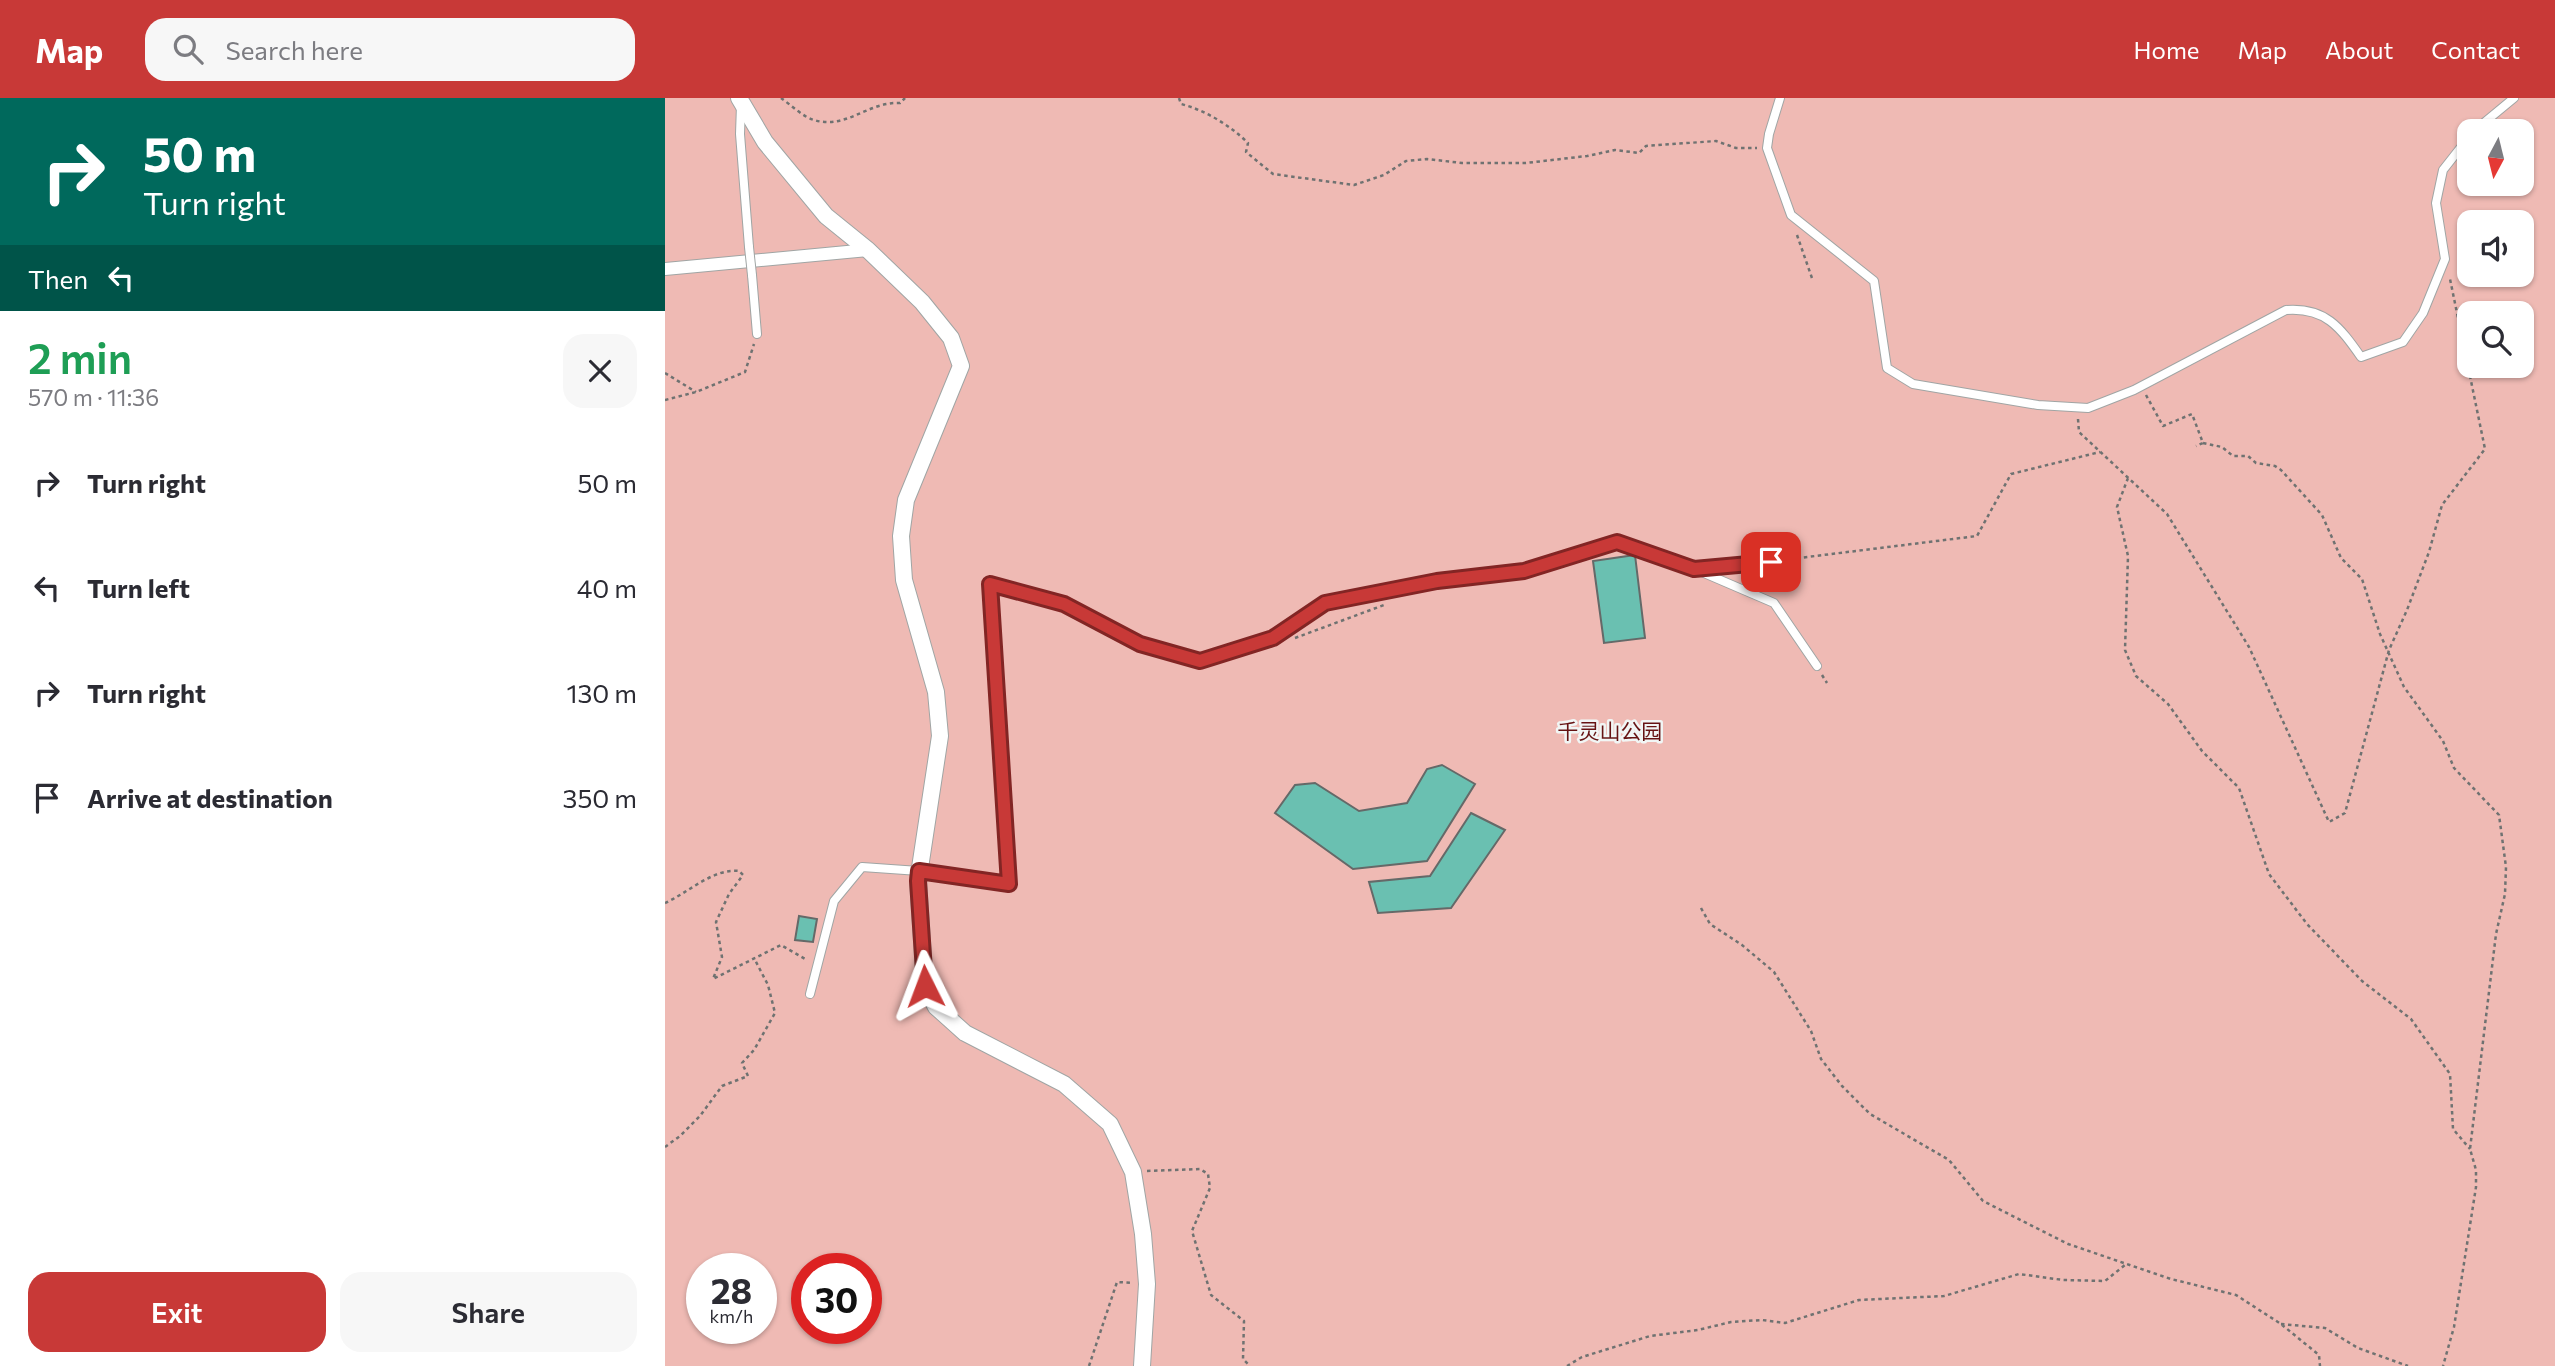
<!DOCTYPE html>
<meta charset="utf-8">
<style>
:root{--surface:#fff;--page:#f7f7f7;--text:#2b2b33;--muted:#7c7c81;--accent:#c83937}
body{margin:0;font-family:Commissioner,"Noto Sans SC",sans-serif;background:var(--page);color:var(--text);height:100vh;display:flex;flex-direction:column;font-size:26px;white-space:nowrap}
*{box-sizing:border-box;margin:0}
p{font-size:23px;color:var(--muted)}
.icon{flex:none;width:38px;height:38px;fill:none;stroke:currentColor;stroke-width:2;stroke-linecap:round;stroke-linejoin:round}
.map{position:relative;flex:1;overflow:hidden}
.sheet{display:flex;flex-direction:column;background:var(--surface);width:665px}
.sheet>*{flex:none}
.hud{background:#00695c;color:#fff;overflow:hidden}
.needle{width:46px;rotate:187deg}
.fabs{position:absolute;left:1792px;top:21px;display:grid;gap:14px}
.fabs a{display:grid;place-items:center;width:77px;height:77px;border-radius:14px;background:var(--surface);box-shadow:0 2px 5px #0004;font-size:35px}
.speed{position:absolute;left:21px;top:1155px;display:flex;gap:14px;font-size:35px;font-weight:700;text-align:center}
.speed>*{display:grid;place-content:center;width:91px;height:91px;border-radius:50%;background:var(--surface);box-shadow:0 2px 5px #0004;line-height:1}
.speed small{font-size:18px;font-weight:400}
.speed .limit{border:10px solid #d22;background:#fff;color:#111}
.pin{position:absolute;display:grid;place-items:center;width:60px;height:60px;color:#fff;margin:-30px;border-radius:14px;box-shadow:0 4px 10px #0006}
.me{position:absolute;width:77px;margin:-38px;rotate:357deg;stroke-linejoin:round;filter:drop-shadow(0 0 5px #0008)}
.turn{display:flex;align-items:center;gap:24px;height:147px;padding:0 28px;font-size:32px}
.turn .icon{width:91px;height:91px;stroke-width:2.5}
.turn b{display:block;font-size:49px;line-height:60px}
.then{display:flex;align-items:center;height:66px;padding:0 28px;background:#0003;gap:14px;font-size:26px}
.round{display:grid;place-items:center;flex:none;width:74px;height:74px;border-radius:21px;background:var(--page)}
.head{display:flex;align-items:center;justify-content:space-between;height:119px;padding:0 28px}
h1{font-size:42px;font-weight:600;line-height:52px;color:#1e9e55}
.action{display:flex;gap:14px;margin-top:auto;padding:14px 28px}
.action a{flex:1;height:80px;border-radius:21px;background:var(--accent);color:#fff;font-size:28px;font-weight:600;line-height:80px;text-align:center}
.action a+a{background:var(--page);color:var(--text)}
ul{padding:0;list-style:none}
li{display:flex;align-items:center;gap:21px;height:105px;padding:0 28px}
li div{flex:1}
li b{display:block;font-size:26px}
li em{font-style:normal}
header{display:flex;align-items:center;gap:42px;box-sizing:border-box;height:98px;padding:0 35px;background:var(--accent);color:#fff}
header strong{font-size:33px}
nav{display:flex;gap:38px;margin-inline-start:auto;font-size:24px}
.search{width:490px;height:63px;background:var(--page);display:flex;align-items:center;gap:18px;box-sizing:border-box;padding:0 24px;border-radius:21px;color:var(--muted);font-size:26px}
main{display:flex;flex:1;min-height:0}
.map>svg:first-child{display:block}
</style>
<header>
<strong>Map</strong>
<div class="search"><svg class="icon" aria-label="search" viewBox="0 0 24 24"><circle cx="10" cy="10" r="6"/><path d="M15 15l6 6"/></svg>Search here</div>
<nav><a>Home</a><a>Map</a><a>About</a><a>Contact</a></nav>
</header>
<main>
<section class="sheet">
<div class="hud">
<div class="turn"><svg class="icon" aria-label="right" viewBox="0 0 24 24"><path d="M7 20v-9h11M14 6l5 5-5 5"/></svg><div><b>50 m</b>Turn right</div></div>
<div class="then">Then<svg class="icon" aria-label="left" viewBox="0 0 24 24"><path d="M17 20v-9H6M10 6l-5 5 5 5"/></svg></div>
</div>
<div class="head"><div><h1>2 min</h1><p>570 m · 11:36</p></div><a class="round"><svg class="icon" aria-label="close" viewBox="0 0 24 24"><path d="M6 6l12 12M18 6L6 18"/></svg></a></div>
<ul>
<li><svg class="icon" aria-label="right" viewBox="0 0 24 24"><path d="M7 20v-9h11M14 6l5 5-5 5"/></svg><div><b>Turn right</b></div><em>50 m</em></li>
<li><svg class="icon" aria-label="left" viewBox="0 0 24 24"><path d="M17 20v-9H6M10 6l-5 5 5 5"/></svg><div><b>Turn left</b></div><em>40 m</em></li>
<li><svg class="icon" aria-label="right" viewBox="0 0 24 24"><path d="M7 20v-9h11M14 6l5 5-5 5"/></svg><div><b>Turn right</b></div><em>130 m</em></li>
<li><svg class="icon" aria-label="arrive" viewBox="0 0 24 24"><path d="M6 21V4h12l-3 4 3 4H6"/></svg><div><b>Arrive at destination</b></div><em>350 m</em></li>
</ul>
<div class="action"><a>Exit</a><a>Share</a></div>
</section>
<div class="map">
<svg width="1890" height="1268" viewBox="0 0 1890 1268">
<rect width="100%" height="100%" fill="#e4e9e8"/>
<path fill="#efbab4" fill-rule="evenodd" d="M0,0H1890V1268H0ZM1804,33H1857V86H1804ZM1804,124H1857V177H1804ZM1804,215H1857V268H1804ZM37,1171H96V1230H37ZM142,1171H201V1230H142Z"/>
<path fill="#6ac0b1" stroke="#656968" stroke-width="2" d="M970,457L980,540L939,545L928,463Z
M777,667L810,686L762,763L688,771L610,715L630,687L650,685L694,713L742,705L762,671Z
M806,715L840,732L786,810L713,815L704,784L765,778Z
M134,818L152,821L148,844L130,842Z"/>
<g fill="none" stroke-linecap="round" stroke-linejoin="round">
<g stroke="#a0a5a4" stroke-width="10">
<path id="service" d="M1115,0L1104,36L1102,50L1126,117L1209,183L1222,270L1248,286L1373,307L1423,310L1469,292L1621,212C1660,209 1675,229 1696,259L1738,244L1758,215L1780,161L1771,105L1778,72L1804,39
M76,7L75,36L84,149
M1809,33L1849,0
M87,177L92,236
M1032,472L1109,505L1152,568
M145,896L169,803L197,769L254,773L344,786L325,486L399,506L475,546L535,563L608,540L660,505L772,483L859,473L952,444L1029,471L1106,464"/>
</g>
<g stroke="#a0a5a4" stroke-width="14">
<path id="pedestrian" d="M0,171L203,152"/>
</g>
<g stroke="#a0a5a4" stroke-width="18">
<path id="minor" d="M74,0L100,44L161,118L203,152L257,204L286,240L296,268L241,402L236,438L239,482L271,594L275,638L253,783L260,888L271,909L300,935L399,986L445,1026L468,1074L478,1136L482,1186L477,1268"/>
</g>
<path stroke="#6f7271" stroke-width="2.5" stroke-dasharray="3.5 3.5" stroke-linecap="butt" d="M116,0C126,7 138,19 149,22C181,32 204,3 235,5L240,0
M514,0L516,6C540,12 566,28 583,45L581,54L608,76L689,87L719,77L741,63L762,61L797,65H861L922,58L950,52L974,55L981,48L1051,43L1071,50H1092
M1132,137L1148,183
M0,275L31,294
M1481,297L1498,328L1527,316L1538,345L1531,348
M0,302L31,294L80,274L89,246
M1413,321L1414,334L1502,416L1584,549L1664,724L1680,715L1724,552L1742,512L1764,454L1777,407L1820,351L1785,181
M1538,345L1557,349L1568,358H1583L1591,365L1610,368L1616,372L1657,417L1676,460L1697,481L1715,536L1739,589L1778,643L1789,670L1834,717L1841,769L1840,796L1831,836L1805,1051L1811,1072V1089L1789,1229L1778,1268
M1463,380L1452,409L1463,458L1460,552L1471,578L1503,606L1537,653L1574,690L1604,776L1642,826L1697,883L1746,921L1785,976L1788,1031L1805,1051
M1118,462L1312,438L1346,376L1435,354
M630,540L719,507
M1157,577L1162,585
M0,805C23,795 48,770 74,773L78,777L64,796L51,824L57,859L48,881L116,847L142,862
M1036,810L1045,826L1077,847L1109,874L1146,933L1156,961L1177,988L1205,1016L1284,1062L1318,1103L1403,1146L1506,1181L1571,1197L1616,1226L1654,1257L1655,1268
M0,1049L15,1038L35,1018L57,988L83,978L77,965L89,952L110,915L103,887L89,860
M482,1073L535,1071L543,1076L545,1090L527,1133L546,1197L579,1223L578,1261L585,1268
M1616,1226L1660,1230L1693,1250L1743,1268
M424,1268L452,1184L468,1185
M902,1268L917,1259L985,1238L1033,1232L1066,1224L1097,1222L1120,1225L1194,1202L1279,1198L1354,1176L1398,1182L1440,1183L1460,1167"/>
<use href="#service" stroke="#fff" stroke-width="8"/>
<use href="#pedestrian" stroke="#fff" stroke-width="12"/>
<use href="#minor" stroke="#fff" stroke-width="16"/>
<g stroke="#a0a5a4" stroke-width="10" stroke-linecap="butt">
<path id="service-bridge" d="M84,149L87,177"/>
</g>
<use href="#service-bridge" stroke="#fff" stroke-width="8"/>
</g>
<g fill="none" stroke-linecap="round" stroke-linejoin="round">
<g stroke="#822524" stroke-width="18">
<path id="route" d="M260,888L253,783L254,773L344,786L325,486L399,506L475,546L535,563L608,540L660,505L772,483L859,473L952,444L1029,471L1106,464"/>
</g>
<use href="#route" stroke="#c83937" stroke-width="12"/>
</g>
<g text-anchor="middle" stroke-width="5" stroke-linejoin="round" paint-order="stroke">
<g font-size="21" fill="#661313" stroke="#f1f6f5">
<text x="945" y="641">千灵山公园</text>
</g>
</g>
</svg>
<div class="fabs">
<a><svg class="needle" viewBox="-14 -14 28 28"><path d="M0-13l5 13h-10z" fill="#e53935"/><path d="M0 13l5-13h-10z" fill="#7c7c81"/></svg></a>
<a><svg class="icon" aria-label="sound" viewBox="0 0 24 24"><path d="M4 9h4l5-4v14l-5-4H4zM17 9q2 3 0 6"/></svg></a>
<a><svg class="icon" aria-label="search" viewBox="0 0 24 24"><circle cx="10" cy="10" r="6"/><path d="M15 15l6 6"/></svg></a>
</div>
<div class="speed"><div>28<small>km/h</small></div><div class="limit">30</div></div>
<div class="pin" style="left:1106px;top:464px;background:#d93025"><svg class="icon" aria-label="arrive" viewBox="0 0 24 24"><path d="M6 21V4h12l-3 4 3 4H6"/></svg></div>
<svg class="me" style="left:260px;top:888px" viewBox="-20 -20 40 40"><path d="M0-17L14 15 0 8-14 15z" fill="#c83937" stroke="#fff" stroke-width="4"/></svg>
</div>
</main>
